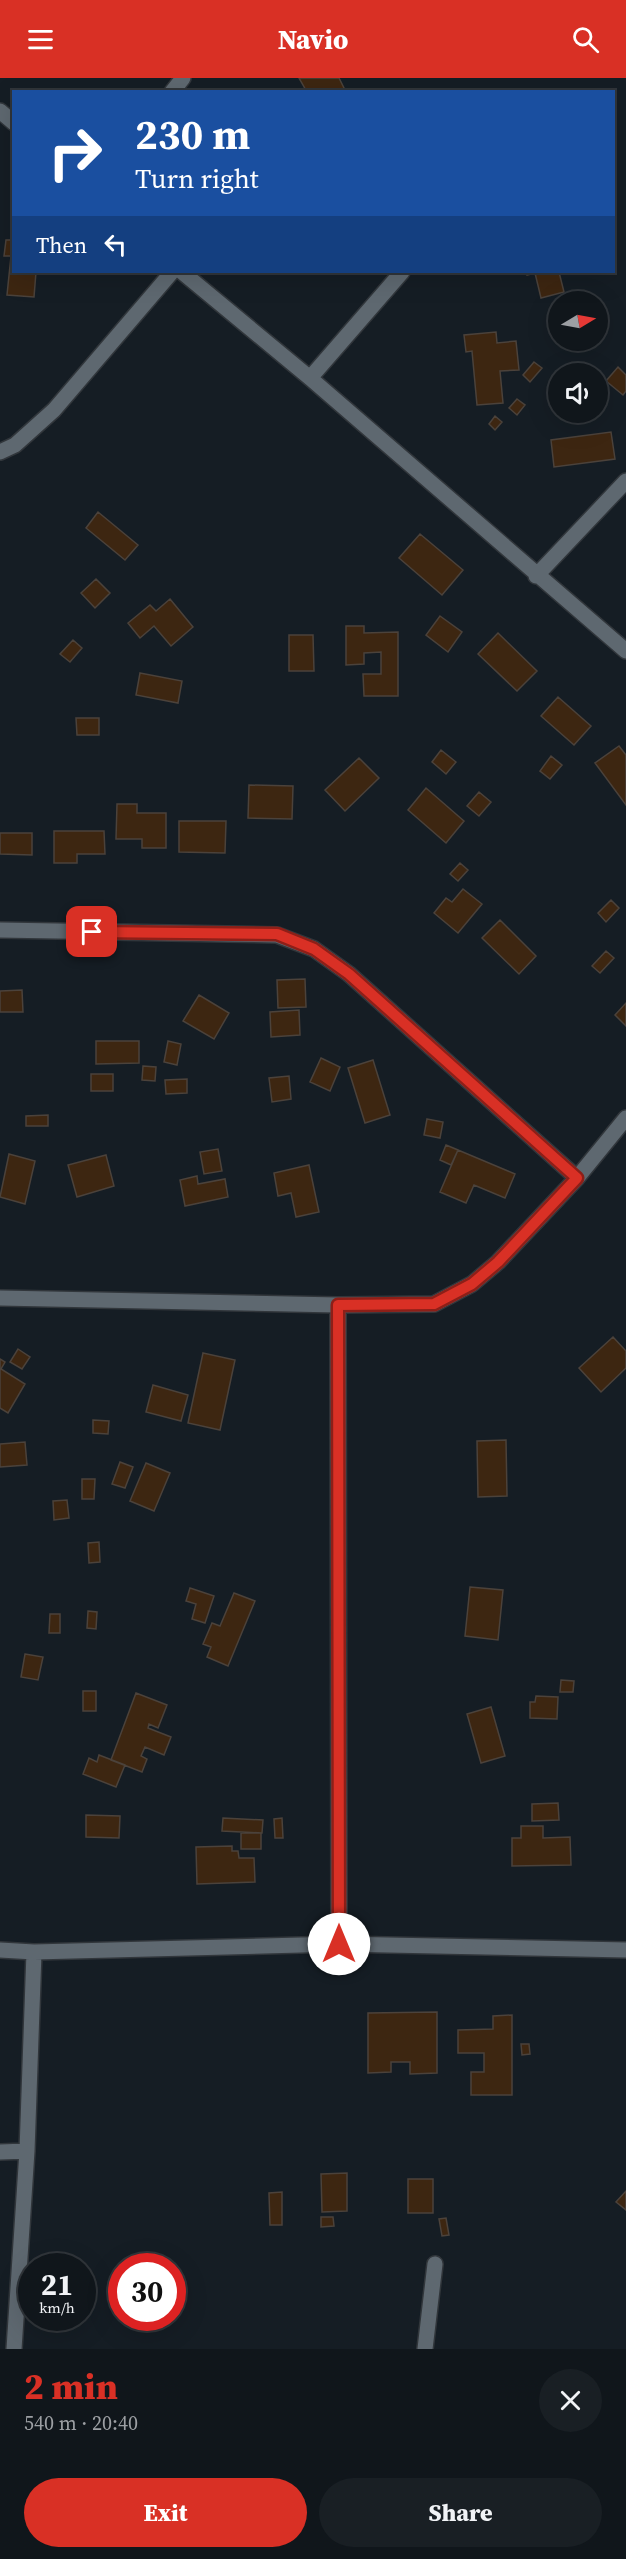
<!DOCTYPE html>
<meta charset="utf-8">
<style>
:root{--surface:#10161b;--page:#191f24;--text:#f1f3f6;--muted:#9c9fa3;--line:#30353a;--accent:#d93025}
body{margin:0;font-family:"Source Serif 4",serif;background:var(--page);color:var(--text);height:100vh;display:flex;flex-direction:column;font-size:22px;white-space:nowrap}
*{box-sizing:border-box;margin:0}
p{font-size:20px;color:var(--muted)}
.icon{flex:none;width:33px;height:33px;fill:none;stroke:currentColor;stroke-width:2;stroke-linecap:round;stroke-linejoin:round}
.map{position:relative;height:2271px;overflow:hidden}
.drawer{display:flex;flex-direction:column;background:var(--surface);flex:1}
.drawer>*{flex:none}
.guide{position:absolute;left:12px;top:12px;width:603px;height:183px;border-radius:0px;box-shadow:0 6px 24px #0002,0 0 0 2px var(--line);background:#1a4fa0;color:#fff;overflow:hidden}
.needle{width:39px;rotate:80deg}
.tools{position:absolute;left:548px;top:213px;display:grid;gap:12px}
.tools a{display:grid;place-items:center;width:60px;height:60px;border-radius:50%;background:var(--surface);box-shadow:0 6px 24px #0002,0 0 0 2px var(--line);font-size:30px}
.speed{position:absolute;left:18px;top:2175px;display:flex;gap:12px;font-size:30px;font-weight:700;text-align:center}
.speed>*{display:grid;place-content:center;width:78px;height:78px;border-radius:50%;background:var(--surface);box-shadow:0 6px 24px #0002,0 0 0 2px var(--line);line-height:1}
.speed small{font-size:15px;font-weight:400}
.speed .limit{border:9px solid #d22;background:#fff;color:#111}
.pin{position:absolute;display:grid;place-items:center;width:51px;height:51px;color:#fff;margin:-26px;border-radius:12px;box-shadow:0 3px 9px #0006}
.me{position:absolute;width:66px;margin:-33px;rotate:0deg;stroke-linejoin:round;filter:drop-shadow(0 0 4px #0008)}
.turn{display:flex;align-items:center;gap:21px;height:126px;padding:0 24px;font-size:27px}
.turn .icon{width:78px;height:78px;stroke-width:2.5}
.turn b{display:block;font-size:42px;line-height:51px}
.then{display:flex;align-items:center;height:57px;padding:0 24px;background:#0003;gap:12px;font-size:22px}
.round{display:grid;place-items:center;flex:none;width:63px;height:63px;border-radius:32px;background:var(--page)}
.overview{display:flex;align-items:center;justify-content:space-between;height:102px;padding:0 24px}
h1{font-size:36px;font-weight:800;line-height:45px;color:var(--accent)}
.cta{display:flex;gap:12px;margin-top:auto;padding:12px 24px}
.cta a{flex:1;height:69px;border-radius:36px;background:var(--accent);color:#fff;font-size:24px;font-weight:800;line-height:69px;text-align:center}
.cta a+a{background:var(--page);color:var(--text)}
header{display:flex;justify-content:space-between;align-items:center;height:78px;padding:0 24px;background:var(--accent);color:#fff;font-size:27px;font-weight:800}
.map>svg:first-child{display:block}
</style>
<header><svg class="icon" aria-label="menu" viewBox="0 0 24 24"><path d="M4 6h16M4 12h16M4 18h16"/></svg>Navio<svg class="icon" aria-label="search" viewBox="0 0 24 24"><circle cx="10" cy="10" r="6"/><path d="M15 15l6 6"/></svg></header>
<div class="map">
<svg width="626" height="2271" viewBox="0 0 626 2271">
<rect width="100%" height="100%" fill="#151d24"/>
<path fill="#3d2611" stroke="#4b423b" stroke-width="1.5" d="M299,0H339L346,14H307Z
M6,162H14V194H36L34,219L7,217L11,178H4Z
M526,194H559L564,214L541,220L535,195L527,197Z
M496,254L497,265L516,263L519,292L500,293L503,325L477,327L472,273L466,274L464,257Z
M534,284L542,290L530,304L523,297Z
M618,289L626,297V313L623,317L606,303Z
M517,321L525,327L517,337L509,330Z
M495,338L502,344L495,352L489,346Z
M611,354L615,381L554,389L551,362Z
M98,434L138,467L125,482L86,450Z
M420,456L463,492L442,517L399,480Z
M96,501L110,515L95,530L81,515Z
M170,521L193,549L171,568L154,548L140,560L128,545L150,527L156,533Z
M440,538L462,554L448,574L426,557Z
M346,548H364V555L398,554V618H364L363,596H381V574L364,575V586L346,587Z
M498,555L537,593L517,613L478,576Z
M289,557H313L314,593H289Z
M73,562L82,570L70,584L60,576Z
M140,595L182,603L178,625L136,617Z
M558,619L591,648L574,667L541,638Z
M76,640H99V657H77Z
M619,668L626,677V727L595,685Z
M441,672L456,684L446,696L432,684Z
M551,678L562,687L550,701L540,693Z
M359,680L379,700L345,733L325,712Z
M249,707L293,708L292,741L248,740Z
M426,710L464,743L446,765L408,732Z
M479,714L491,724L479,738L467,728Z
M117,726H137V735H166V770H142V761H116Z
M179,743H226L225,775L179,774Z
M54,753H104L105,776H77V785H54Z
M0,755H32V777L0,776Z
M460,785L468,792L458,803L450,796Z
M463,811L482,826L458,855L434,835L446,820L452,824Z
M611,822L619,830L606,844L598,835Z
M500,842L536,878L519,896L482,860Z
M606,873L614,880L600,895L592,888Z
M305,901L306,929L278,930L277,902Z
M22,912L23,934H0V913Z
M199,917L229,935L214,961L183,943Z
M626,925V948L615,937Z
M299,932L300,957L271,959L270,934Z
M96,963H139V985L96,986Z
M168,963L181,966L177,987L164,984Z
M321,980L340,989L330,1013L310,1004Z
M373,982L390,1037L365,1045L348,990Z
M143,988L156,989L155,1003L142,1002Z
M91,996H113V1013H91Z
M289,998L291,1021L272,1024L269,1000Z
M187,1001V1015L166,1016L165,1002Z
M48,1037V1048H26V1038Z
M427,1041L443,1044L440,1060L424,1057Z
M446,1067L458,1072L451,1087L440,1082Z
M218,1071L222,1093L204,1096L200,1074Z
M458,1072L515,1096L505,1120L474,1107L466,1125L440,1114Z
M9,1076L35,1083L25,1126L0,1119Z
M106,1077L114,1108L77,1119L68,1087Z
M309,1087L319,1134L296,1139L291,1115L278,1118L274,1095Z
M197,1098L198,1106L225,1101L228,1119L185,1128L180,1102Z
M613,1259L626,1273V1290L601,1314L579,1290Z
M18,1271L30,1279L22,1291L10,1284Z
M203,1275L235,1282L220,1352L188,1345Z
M0,1281L5,1284L1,1291L25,1306L8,1335L0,1330Z
M153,1307L188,1317L181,1343L146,1334Z
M93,1342L109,1343L108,1356L93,1355Z
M506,1362L507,1418L478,1419L477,1363Z
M25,1364L27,1387L0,1389V1366Z
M120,1384L133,1389L125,1410L112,1406Z
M146,1385L170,1395L154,1433L130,1423Z
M82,1401H95L94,1421H82Z
M67,1422L69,1440L54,1442L53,1423Z
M99,1464L100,1484L89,1485L88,1465Z
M470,1509L503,1512L498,1562L465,1558Z
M190,1510L214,1518L205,1545L192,1541L196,1526L186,1523Z
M234,1515L255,1523L228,1588L207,1579L211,1569L203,1566L212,1545L220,1548Z
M88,1533L97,1534L96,1551L87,1550Z
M50,1536H60V1555H49Z
M25,1576L43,1579L38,1602L21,1599Z
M561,1602L574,1603L573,1614H560Z
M83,1613H96V1633H83Z
M136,1615L167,1627L158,1650L149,1646L148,1650L171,1659L164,1677L145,1669L141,1678L147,1681L142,1694L111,1682Z
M536,1618L558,1619L557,1641L530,1640V1624H535Z
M491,1629L505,1678L481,1685L467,1636Z
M99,1677L125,1687L116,1709L83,1696L89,1680L97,1684Z
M558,1725L559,1742L532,1743V1726Z
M86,1737L120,1738L119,1760L86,1759Z
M223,1740L263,1742L262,1755L222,1753Z
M282,1740L283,1760H275L274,1741Z
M521,1748H543V1760L570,1759L571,1787L512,1788V1760H521Z
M241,1755H261V1771H241Z
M232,1768V1773H238L239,1780H254L255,1804L197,1806L196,1769Z
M437,1934V1995L410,1996V1984H391V1994L368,1995V1935Z
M512,1937V2017H471V1994H484V1975H458V1952L493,1951V1938Z
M521,1966H529L530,1976L522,1977Z
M347,2095V2133L322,2134L321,2096Z
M408,2101H433V2135H408Z
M626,2113V2132L616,2124Z
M282,2114V2147H270L269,2115Z
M321,2139H333L334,2148L321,2149Z
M446,2140L449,2157L442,2158L439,2141Z"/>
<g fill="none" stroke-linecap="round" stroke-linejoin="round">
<g stroke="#31363b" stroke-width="18">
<path id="street" d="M172,14L183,0
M0,33L14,45
M182,194L310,300L626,573
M310,300L402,194
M0,374L15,367L54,332L172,194
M536,498L626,403
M0,852L277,857L314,871L349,896L577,1100
M0,1220L338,1227L434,1226L472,1206L498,1184L577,1100L626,1040
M338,1227L339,1866
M0,1872L34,1874L339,1866L626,1872
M0,2074L27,2073
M14,2271L27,2073L34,1874
M425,2271L435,2186"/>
</g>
<use href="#street" stroke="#5e6870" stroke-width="15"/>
</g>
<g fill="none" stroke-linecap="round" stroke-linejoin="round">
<g stroke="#8d1f18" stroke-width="15">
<path id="route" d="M92,854L277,856L314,871L349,896L577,1100L498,1184L472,1206L434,1226L338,1227L339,1866"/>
</g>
<use href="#route" stroke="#d93025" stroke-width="10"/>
</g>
</svg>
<div class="tools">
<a><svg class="needle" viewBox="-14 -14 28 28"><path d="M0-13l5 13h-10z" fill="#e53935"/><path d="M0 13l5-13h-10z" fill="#9c9fa3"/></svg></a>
<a><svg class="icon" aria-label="sound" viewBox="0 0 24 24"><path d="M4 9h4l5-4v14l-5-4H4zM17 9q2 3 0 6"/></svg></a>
</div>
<div class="speed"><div>21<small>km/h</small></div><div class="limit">30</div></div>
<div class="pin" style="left:92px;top:854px;background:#d93025"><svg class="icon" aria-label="arrive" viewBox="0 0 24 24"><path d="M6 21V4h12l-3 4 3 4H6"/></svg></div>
<svg class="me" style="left:339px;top:1866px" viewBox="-20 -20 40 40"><circle r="19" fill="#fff"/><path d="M0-13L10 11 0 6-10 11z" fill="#d93025"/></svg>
<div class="guide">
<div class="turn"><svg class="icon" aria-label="right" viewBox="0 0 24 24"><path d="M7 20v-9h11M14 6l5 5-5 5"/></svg><div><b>230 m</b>Turn right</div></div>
<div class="then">Then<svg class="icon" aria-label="left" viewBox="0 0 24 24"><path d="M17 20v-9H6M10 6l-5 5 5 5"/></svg></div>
</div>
</div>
<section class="drawer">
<div class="overview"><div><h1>2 min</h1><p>540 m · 20:40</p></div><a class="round"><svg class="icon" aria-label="close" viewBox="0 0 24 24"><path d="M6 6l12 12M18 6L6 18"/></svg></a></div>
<div class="cta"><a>Exit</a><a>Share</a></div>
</section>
